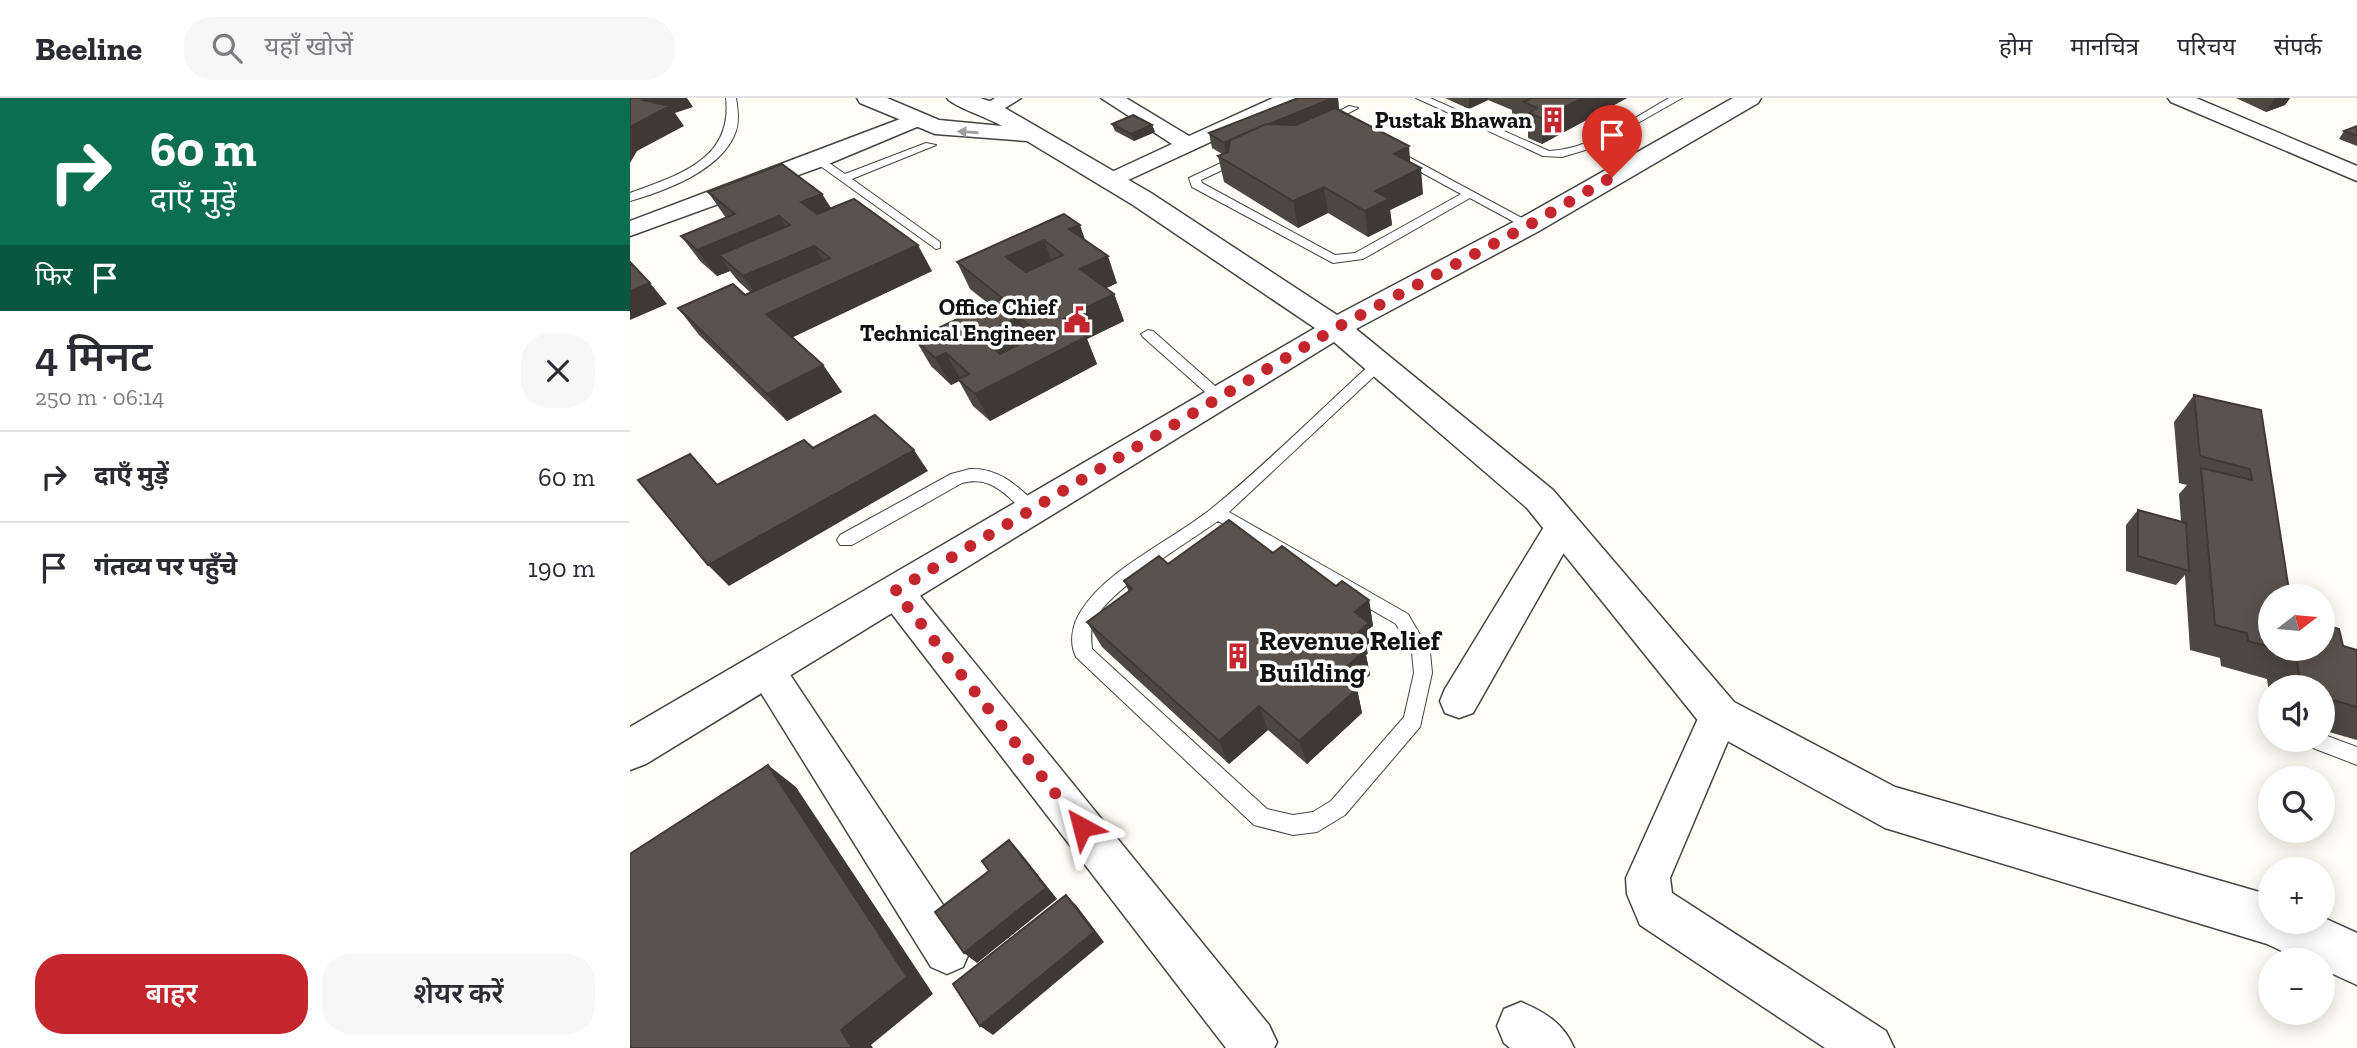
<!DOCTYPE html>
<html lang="hi">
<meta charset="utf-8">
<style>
:root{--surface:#fff;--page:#f7f7f7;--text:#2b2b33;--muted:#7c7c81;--line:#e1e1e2;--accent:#c4262e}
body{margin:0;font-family:"Zilla Slab","Noto Sans Devanagari",serif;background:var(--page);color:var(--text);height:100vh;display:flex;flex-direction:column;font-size:26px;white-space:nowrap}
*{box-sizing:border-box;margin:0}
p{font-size:23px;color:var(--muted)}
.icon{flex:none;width:38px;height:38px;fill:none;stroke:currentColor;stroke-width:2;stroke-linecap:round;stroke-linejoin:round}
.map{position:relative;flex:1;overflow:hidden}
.details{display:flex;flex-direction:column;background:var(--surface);width:630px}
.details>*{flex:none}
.top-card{background:#0b6e4f;color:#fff;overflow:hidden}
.needle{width:46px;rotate:74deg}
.controls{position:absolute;left:1628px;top:486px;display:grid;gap:14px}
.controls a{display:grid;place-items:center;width:77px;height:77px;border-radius:50%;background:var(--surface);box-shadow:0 4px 18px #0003;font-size:35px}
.pin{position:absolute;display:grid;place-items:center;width:60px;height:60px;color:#fff;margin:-72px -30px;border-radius:50% 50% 50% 0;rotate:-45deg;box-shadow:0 0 7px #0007}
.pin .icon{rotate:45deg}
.me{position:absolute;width:77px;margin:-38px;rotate:322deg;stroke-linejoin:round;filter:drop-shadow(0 0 5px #0008)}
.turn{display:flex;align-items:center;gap:24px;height:147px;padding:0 35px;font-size:32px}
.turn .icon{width:91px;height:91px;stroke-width:2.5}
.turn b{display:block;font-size:49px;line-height:60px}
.then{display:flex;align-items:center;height:66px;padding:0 35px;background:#0003;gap:14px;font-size:26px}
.round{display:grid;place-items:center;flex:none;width:74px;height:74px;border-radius:28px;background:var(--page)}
.headline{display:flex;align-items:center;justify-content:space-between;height:119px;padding:0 35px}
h1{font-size:42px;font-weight:600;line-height:52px}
.action{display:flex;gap:14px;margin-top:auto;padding:14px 35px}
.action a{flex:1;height:80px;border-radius:28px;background:var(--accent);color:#fff;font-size:28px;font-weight:600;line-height:80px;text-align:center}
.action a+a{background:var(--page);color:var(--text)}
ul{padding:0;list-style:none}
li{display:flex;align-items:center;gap:21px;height:91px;padding:0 35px;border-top:2px solid var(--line)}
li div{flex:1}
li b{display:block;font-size:26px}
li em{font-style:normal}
header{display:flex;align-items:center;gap:42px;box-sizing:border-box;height:98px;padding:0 35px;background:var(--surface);border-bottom:2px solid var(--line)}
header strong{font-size:33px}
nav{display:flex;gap:38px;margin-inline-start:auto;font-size:24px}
.search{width:490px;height:63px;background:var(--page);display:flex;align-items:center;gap:18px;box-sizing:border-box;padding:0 24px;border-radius:28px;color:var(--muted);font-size:26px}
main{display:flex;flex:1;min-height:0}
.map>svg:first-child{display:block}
</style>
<header>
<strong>Beeline</strong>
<div class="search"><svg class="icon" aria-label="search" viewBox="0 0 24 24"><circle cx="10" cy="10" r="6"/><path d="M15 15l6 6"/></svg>यहाँ खोजें</div>
<nav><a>होम</a><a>मानचित्र</a><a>परिचय</a><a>संपर्क</a></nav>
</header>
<main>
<section class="details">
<div class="top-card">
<div class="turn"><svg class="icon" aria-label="right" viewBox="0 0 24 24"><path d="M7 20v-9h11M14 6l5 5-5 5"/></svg><div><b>60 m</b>दाएँ मुड़ें</div></div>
<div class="then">फिर<svg class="icon" aria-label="arrive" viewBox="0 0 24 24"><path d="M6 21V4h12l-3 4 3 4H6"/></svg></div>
</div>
<div class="headline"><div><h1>4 मिनट</h1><p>250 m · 06:14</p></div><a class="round"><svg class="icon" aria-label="close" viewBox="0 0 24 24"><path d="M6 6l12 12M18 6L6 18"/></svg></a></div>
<ul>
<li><svg class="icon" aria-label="right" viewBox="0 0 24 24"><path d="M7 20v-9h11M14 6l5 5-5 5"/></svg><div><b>दाएँ मुड़ें</b></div><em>60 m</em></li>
<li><svg class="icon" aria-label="arrive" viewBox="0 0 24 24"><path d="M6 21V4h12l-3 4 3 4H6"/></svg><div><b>गंतव्य पर पहुँचे</b></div><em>190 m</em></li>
</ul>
<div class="action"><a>बाहर</a><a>शेयर करें</a></div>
</section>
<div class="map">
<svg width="1727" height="950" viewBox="0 0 1727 950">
<rect width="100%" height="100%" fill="#fffdf5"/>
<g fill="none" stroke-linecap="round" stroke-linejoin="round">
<g stroke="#444" stroke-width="2">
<path id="service" d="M96,0H106C108,13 110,25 104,38C88,73 35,93 0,103V95C48,77 103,62 96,0Z
M786,0H800L919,53C962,51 1002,21 1039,0H1052L971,46L1007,65V69L1003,70L962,50L932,59L913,58Z
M719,8L728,10L698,26L689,24Z
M296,45L306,47L222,81L310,144V150L306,151L182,62L192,60L215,76Z
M767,57H775L905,127L895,130L840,100L733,161L703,165L562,89L559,80L606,58H614V62L571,82L572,85L705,157L725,155L831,96L767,61Z
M518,232L523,233L593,295V301H583L513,239L511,236Z
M749,261L754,263V269L599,414L778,516L800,554L802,575L790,629L715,717L687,734L663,737L624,727L446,559C439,545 442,527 451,513C478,470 541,443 581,411C638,365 690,312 744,263ZM588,423L766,526L782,555L784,575L774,619L701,703L683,714L663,717L637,711L462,551C461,542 460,532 464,523C480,491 557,445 588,423Z
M340,371C370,370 387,388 408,407L410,411L408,415H396C376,397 361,377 332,385L222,447H210L207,442L210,437L321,376Z
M1692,636L1727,649V667L1683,650L1681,642H1692Z"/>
</g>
<g stroke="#444" stroke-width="3">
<path id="minor" d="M365,0H391L367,15H353L349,11Z
M471,0H496L559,38L643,0H670L667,4L481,90L473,88L469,83L473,78L542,46Z
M1538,0H1566L1727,68V83L1541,4Z
M286,15L294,16L297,21L294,26L196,67L0,138V123Z
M932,415L944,419L949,428L843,615L829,620L815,615L810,603L815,591L920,419Z
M265,479L278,483L639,927L647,944L644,950H596L252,503L247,493L252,483Z
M136,555L149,560L333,837L340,853L333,869L317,876L301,869L123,582L117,571L123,560Z
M1089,600L1103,605L1109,617L1040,780L1042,795L1256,933L1264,950H1195L1010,827L997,796L996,780L1075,605Z
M891,904C915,914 934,926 944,950H880L874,945L867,928L874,911Z"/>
</g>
<g stroke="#444" stroke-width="3">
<path id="tertiary" d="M227,0H257L309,22L372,28C359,20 322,8 317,0H350L368,6L521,95L707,217L889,121L1103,0H1131L1128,5L909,133L726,231L923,392L1104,604L1265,689L1640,797V824H1692V819L1727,835V887L1692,871V863H1673L1637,846L1255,730L1074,630L897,410L704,244L16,666L0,672V629L685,230L503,107L397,43L305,36L230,5Z"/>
</g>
<use href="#service" fill="#fff" fill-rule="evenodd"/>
<use href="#minor" fill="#fff" fill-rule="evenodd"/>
<use href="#tertiary" fill="#fff" fill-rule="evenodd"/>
</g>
<path fill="#4d4742" d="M668,0H708L709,12L780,64L793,96L760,112L762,127L738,139L698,115L668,130L594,84L588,58L592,56L582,50L579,35Z
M815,0H997L912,46L898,40V32L893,29V23L882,18V12L858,2L839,11Z
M1606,0H1660L1655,7L1636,14Z
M482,26L522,27L525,34L504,43L485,33Z
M1727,28V48L1709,41L1714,33Z
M78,94L192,96L201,110L302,173L162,239L193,267L212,294L157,323L69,237L48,210L115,197L121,195L108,183L100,173L87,178L71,164L51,138L96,120Z
M434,116L487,185L476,190L484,196L494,223L457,241L467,266L360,323L343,308L329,283L321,287L301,268L285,241L359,206L340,191L327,164Z
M1564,297L1631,312L1640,499V551H1692L1713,548L1727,552V642L1692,632V590H1640V603L1637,581L1591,568L1590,560L1560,552L1555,477L1546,487L1496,473V427L1508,412L1551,423L1549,396L1557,387L1549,385L1544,324Z
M643,455L706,488L739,502L743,528L740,530L743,550L736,557L740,577L726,590L727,591L732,615L677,666L638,632L599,666L472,549L457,524L499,494L494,483L538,466Z"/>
<path fill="#3f3936" d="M19,0H57L63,9L45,15L54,28L7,53L0,65V29L13,2Z
M703,0H708L709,12L597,59L594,45Z
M839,0H858V2L839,11Z
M952,0H997L912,46L913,21Z
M1645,0H1660L1655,7L1636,14Z
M522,27L525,34L504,43L501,36Z
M779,48L781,74L764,56Z
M791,70L793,96L760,112L762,127L738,139L735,113L745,93Z
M694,89L698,115L668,130L663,103Z
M192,96L208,122L187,130L171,104Z
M149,118L166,145L89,157L100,173L87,178L67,152Z
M450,127L459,153L439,131Z
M414,142L424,169L388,186L376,159Z
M288,147L302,173L155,243L136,216Z
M184,148L200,175L132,205L113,178Z
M478,158L487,185L460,198L450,171Z
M20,185L37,206L0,222V193Z
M484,196L494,223L457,241L467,266L360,323L345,296L433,221Z
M389,219L401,246L363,264L350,237Z
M316,255L331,282L321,287L305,260Z
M193,267L212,294L157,323L137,296Z
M284,352L298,373L99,488L78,467Z
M739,502L743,528L740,530L743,550L736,557L740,577L714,600L709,576L720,542L725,514Z
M727,591L732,615L677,666L669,643Z
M629,608L638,632L599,666L589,643Z
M138,667L166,689L303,896L241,947L243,950H222L211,932Z
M379,742L390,754L427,801L347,865L334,855Z
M436,797L446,807L474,844L363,937L350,928Z"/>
<path fill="#5a524d" stroke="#3f3936" stroke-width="2" fill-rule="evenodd" d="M0,0H19L13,2L40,8L0,29Z
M668,0H703L639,26H636L594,45L579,35Z
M898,0H952L913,21L899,15L907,10L894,4L900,1Z
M705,10L779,48L764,56L791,70L745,93L759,101L735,113L694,89L663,103L588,58L598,54L600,42L636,26L666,27Z
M503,17L522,27L501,36L482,26Z
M1727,28V38L1714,33Z
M152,66L192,96L171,104L187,116L224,101L288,147L136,216L193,267L137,296L48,210L103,186L115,197L200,160L184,148L113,178L89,157L160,127L149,118L67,152L51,138L105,116L78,94Z
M434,116L450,127L439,131L478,158L450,171L484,196L433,221L456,239L345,296L328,281L339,276L316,255L305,260L285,241L372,200L327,164ZM414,142L433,157L396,174L376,159ZM389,219L410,236L370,256L350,237Z
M0,164L20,185L0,193Z
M1564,297L1631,312L1660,499H1640V549L1618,543L1617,535L1585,527L1571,370L1622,382L1620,371L1570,358Z
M245,317L284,352L78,467L8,382L60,356L87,387L174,342L183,350Z
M1508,412L1556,425L1559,473L1508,458Z
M599,422L643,455L652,448L706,488L712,483L739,502L725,514L739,525L720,542L735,552L709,576L727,591L669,643L629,608L589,643L457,524L502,491L494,483L529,458L538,466Z
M1692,526L1709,531L1713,548L1727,552V609L1692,599V590H1671L1666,557L1646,551H1692Z
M138,667L277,879L211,932L222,950H0V756Z
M379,742L416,790L334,855L305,814L359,773L352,763Z
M436,797L464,834L350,928L323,886Z"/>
<defs><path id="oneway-solid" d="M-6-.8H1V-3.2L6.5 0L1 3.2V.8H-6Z" transform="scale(1.75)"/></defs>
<use fill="#a0a0a0" href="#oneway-solid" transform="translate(338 34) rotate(-176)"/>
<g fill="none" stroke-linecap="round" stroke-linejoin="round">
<path stroke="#c4262e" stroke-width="12" stroke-dasharray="0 21.6" d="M452,729L265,493L706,230L899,127L982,79"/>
</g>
<defs>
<g id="building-bare" transform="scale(2.1)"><path d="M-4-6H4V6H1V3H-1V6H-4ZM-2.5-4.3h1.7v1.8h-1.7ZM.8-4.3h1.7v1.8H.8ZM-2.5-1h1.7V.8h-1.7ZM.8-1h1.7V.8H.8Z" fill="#c4262e" stroke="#fff" stroke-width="2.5" paint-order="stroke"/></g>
<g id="civic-bare" transform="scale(2.1)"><path d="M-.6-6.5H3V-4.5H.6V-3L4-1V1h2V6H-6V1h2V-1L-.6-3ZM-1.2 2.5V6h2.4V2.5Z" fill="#c4262e" stroke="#fff" stroke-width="2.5" paint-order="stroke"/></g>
</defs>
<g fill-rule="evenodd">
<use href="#building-bare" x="923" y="22"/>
<use href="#civic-bare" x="447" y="222"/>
<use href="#building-bare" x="608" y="558"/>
</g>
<g text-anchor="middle" stroke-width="7" stroke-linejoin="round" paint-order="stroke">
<g font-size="23" font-weight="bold" fill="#111" stroke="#fff" text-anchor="end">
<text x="902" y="30">Pustak Bhawan</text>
<text x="426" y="217">Office Chief<tspan x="426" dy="26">Technical Engineer</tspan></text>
</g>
<g font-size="28" font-weight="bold" fill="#111" stroke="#fff" text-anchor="start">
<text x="629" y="552">Revenue Relief<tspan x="629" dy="32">Building</tspan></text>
</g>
</g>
</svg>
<div class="controls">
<a><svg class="needle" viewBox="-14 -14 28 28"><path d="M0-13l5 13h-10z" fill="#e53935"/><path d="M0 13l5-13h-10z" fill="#7c7c81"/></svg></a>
<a><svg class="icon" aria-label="sound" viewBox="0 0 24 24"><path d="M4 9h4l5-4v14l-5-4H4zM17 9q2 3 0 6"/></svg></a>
<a><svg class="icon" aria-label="search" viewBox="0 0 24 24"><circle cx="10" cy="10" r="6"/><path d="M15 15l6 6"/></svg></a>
<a>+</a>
<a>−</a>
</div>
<div class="pin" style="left:982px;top:79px;background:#d93025"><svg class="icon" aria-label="arrive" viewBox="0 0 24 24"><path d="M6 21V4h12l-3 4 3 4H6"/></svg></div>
<svg class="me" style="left:452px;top:729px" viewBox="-20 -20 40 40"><path d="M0-17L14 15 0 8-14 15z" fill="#c4262e" stroke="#fff" stroke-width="4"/></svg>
</div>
</main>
